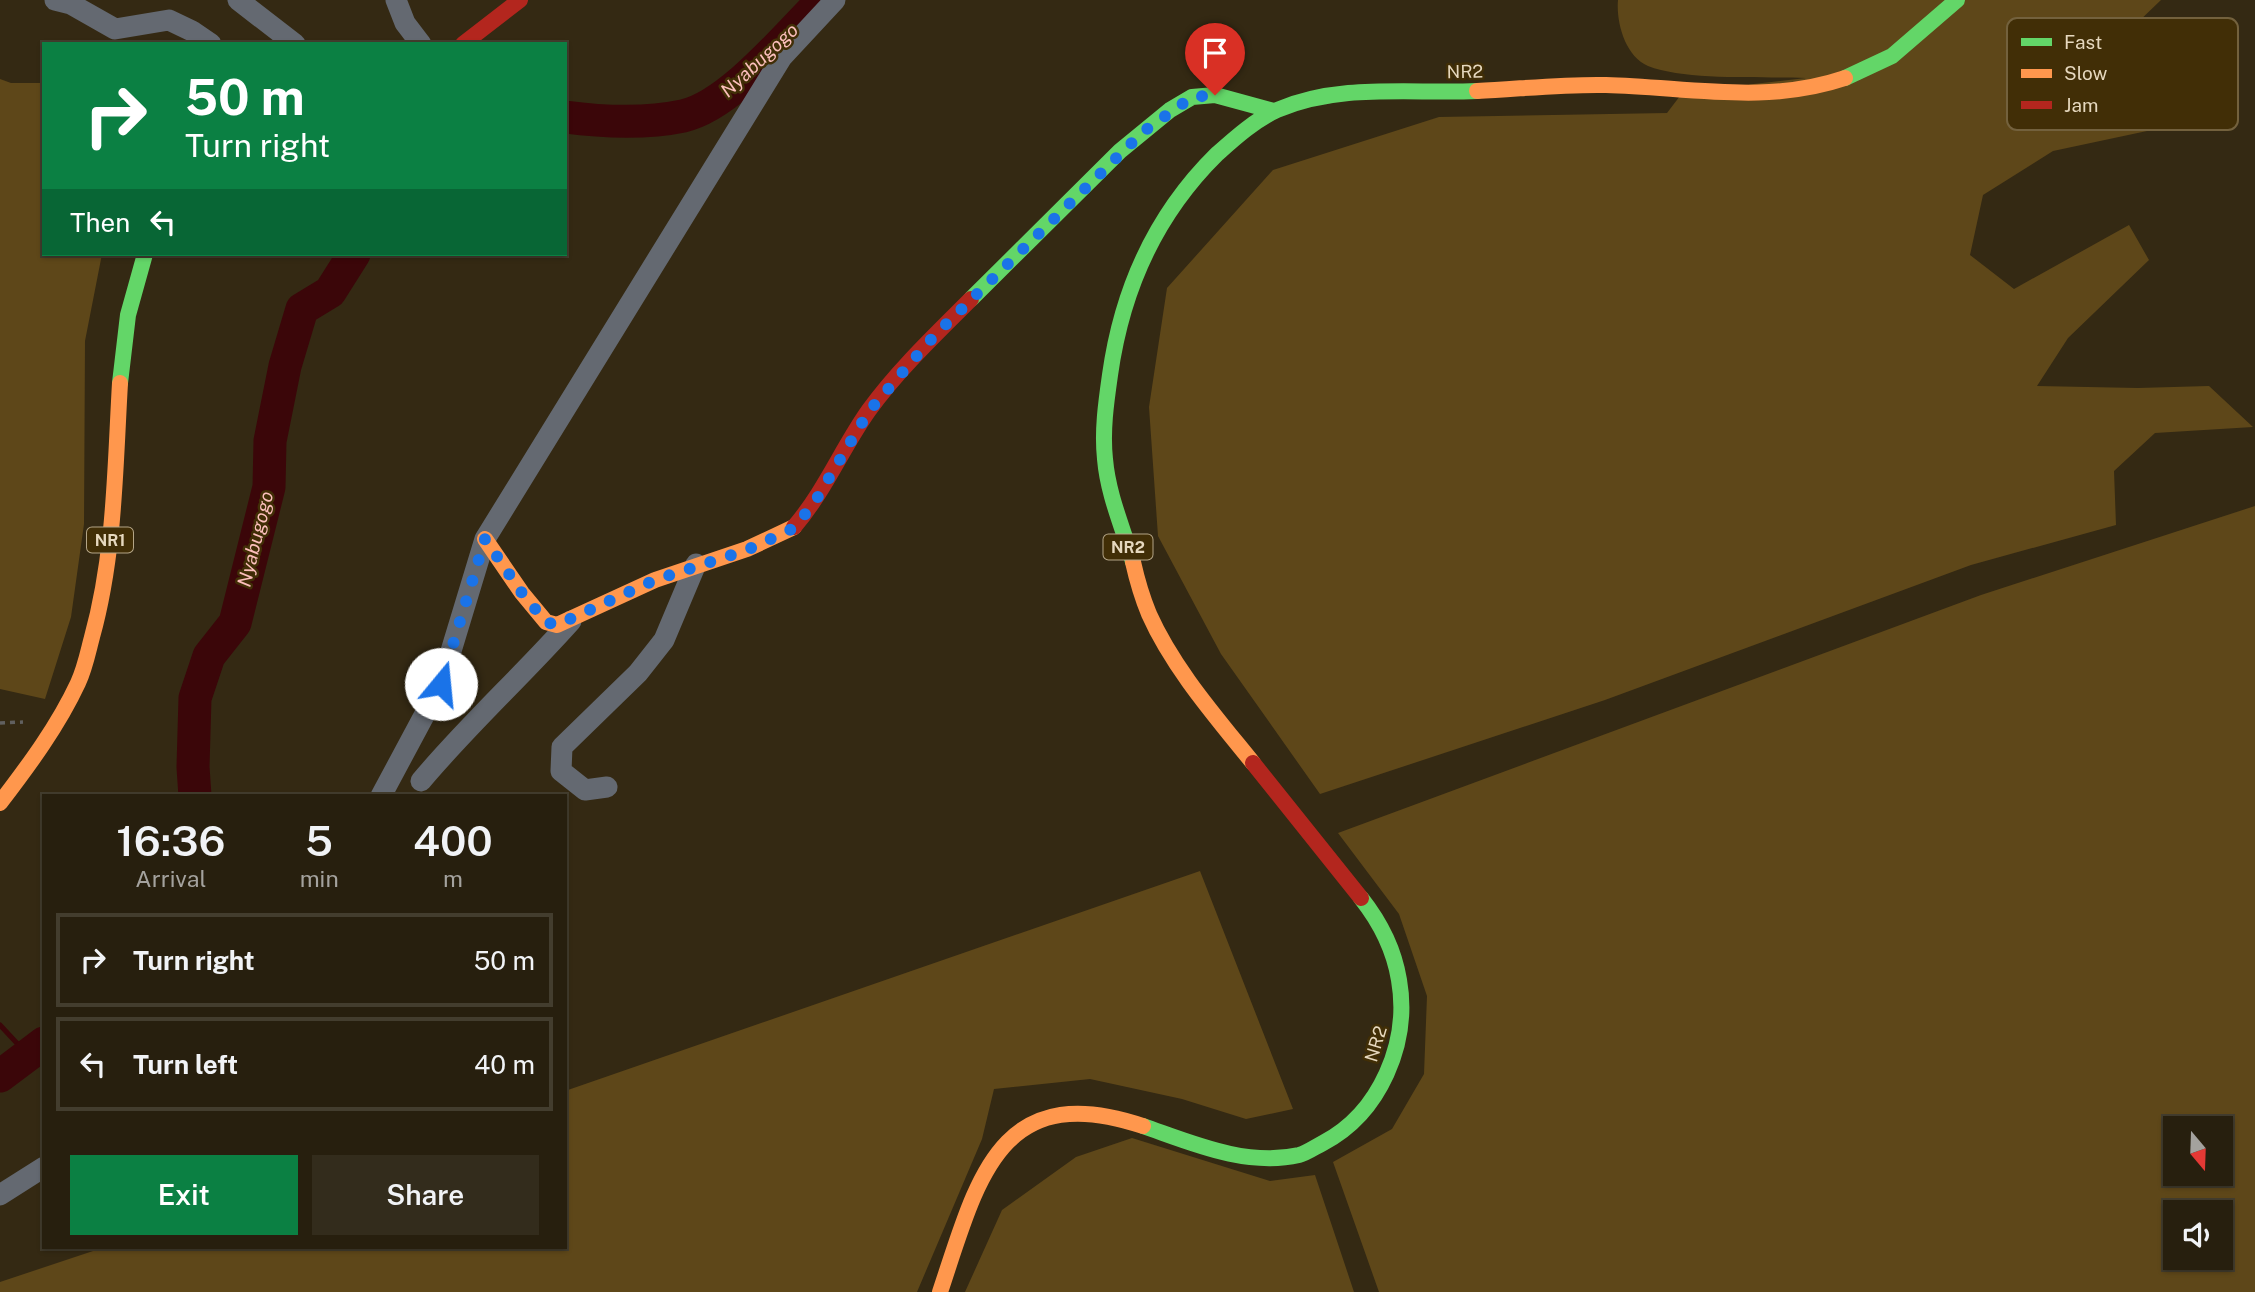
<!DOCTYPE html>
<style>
:root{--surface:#271f0e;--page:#332c1c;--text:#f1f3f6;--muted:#a4a29e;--line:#433d2e;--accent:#0b8043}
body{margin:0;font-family:"Public Sans",sans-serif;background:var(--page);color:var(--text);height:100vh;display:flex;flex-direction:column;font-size:26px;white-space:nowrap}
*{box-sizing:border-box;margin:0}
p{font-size:23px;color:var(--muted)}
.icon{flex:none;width:38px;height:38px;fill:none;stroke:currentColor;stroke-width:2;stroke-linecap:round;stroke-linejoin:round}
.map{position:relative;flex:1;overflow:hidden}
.details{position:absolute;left:42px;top:794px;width:525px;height:455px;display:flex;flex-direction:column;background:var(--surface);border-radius:0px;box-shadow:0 2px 5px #0004,0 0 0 2px var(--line)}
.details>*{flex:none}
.banner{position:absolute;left:42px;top:42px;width:525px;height:214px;border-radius:0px;box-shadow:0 2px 5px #0004,0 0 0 2px var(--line);background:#0b8043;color:#fff;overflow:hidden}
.needle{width:46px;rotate:161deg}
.fabs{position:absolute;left:2163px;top:1116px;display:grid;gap:14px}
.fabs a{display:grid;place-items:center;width:70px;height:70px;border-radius:0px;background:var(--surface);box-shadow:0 2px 5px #0004,0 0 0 2px var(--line);font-size:35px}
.pin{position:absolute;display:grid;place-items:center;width:60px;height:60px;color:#fff;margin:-72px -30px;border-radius:50% 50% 50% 0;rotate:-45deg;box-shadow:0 0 7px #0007}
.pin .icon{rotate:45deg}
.me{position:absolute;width:77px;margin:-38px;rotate:17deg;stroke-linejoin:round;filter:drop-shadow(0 0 5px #0008)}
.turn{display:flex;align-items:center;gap:24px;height:147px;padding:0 28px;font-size:32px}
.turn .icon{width:91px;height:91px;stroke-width:2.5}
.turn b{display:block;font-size:49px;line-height:60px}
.then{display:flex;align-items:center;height:66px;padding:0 28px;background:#0003;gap:14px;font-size:26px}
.eta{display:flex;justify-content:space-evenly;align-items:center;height:119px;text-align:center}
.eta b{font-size:42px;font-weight:600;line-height:49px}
.primary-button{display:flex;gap:14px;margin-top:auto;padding:14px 28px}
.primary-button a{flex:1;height:80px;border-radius:0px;background:var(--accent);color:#fff;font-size:28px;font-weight:600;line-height:80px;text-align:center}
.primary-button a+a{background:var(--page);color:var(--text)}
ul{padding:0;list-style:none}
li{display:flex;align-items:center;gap:21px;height:94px;margin:0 14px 10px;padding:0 14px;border:4px solid var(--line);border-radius:0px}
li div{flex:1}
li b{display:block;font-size:26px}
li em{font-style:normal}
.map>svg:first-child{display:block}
</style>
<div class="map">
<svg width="2255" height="1292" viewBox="0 0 2255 1292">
<rect width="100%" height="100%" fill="#342913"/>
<path fill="#5e4719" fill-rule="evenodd" d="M1618,0H2161L2135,25L2133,72L2147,131L2053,151L1983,195L1970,255L2014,289L2129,225L2149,260L2068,338L2037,386L2138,388L2209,386L2253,427L2155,433L2114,471L2116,525L1971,565L1605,700L1320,794L1221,654L1158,536L1149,407L1167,288L1273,170L1439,117L1667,113L1683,92L1806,78C1763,76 1686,81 1648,66C1625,56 1616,22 1618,0Z
M0,79L11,83H44V254H102L85,341L84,524L71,617L45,699L0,689Z
M2255,506V1292H1379L1333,1162L1392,1129L1424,1074L1427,996L1399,914L1338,833L1981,595ZM2175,1129H2221V1174H2175ZM2175,1213H2221V1258H2175Z
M1200,871L1293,1109L1246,1119L1182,1099L1090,1079L994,1089L982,1139L917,1292H0V1282L102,1248H565V1091Z
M1132,1138L1270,1181L1315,1175L1354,1292H965L1002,1210L1076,1157Z"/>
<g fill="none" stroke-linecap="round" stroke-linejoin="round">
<path stroke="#3b0609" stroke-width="5" d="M0,1025L27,1054"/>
<path stroke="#3b0609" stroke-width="33" d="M565,117C603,122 645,124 683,116C729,106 785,38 818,5
M195,796L193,767L195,698L209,656L235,623L269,487L270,441L285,366L302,309L330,292L354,254
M0,1076L44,1043"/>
<path stroke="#61605f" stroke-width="3.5" stroke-dasharray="5 5" stroke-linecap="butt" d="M0,723L23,722"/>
<path stroke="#646971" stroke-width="21" d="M55,0L71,4L115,29L169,20L192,31L211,44
M238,0L295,44
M396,0L405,23L421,44
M421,781C468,725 522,676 571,621
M607,787L585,790L561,771L562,747L638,673L664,640L696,564
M381,796L441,684L485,539L782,57L835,0
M0,1195L44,1167"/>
<path stroke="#63d668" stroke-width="16" d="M1845,78L1892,56L1957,0
M971,299L1120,151L1170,110L1192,97L1215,95L1274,111
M120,383L128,315L145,254
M1133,562C1123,528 1108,495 1105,459C1102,431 1106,403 1110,375C1122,289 1155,215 1217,154C1235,138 1255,120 1277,110C1340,83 1410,94 1477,91
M1143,1126C1192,1143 1246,1167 1299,1155C1307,1153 1315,1147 1323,1143C1380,1113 1410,1043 1399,980C1394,949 1380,922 1361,898"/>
<path stroke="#ff974d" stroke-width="16" d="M1477,91C1520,89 1563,84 1606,85C1688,87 1765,105 1845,78
M485,539L522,593L546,622L557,625L655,580L747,549L794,527
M1133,562C1137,580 1142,597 1149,614C1173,668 1216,717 1253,763
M0,803C29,765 58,726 78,683C85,668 88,652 92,637C115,554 115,468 120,383
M940,1292C977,1182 998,1077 1143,1126"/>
<path stroke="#b3261e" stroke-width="16" d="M463,44L520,0
M794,527C825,491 842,448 869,410C898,370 936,334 971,299
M1253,763L1361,898"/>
</g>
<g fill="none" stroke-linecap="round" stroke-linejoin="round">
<path stroke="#1a73e8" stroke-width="12" stroke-dasharray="0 21.6" d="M441,684L485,539L522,593L546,622L557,625L655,580L747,550L792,529L813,505L869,411L934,336L1144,131L1192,97L1215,95"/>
</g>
<g text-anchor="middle" stroke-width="5" stroke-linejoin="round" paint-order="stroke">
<g fill="#412e06" stroke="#b4a587" stroke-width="2">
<rect x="87" y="527.5" width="46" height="25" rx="5"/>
<rect x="1103.5" y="534.5" width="49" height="25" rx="5"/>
</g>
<g font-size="16" font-weight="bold" fill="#e6d8be">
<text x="110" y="546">NR1</text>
<text x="1128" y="553">NR2</text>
</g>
<g font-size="18" fill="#e6d8be" stroke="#412e06">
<text transform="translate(1465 72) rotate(-1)" y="6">NR2</text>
<text transform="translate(1376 1044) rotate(-73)" y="6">NR2</text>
</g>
<g font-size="19" font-style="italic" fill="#fcbfbc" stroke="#412e06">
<text transform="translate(759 60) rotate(-43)" y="7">Nyabugogo</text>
<text transform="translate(255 539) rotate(-76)" y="7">Nyabugogo</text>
</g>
</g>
<rect x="2007" y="18" width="231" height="112" rx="10" fill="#412e06" stroke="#73613d" stroke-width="2"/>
<rect x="2021" y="38" width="31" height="8" fill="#63d668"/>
<rect x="2021" y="69" width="31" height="9" fill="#ff974d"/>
<rect x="2021" y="101" width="31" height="8" fill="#b3261e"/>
<g font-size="19" fill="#e6d8be">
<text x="2064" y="49">Fast</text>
<text x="2064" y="80">Slow</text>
<text x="2064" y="112">Jam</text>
</g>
</svg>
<div class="fabs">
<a><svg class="needle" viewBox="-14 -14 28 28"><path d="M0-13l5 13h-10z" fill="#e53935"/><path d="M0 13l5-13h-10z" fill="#a4a29e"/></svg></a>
<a><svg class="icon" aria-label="sound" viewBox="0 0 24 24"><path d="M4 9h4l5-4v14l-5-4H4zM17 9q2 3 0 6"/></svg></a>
</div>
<div class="pin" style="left:1215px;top:95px;background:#d93025"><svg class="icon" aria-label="arrive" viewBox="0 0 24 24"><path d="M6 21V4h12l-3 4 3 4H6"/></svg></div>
<svg class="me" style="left:441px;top:684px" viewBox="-20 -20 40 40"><circle r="19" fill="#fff"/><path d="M0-13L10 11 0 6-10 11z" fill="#1a73e8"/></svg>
<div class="banner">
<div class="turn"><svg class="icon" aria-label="right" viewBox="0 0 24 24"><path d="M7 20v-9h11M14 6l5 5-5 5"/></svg><div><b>50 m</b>Turn right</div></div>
<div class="then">Then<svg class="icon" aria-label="left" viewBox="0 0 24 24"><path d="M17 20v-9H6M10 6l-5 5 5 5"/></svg></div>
</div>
<section class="details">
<div class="eta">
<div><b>16:36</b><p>Arrival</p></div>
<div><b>5</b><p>min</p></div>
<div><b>400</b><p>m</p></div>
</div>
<ul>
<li><svg class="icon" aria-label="right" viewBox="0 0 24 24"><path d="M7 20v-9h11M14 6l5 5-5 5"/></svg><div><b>Turn right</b></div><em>50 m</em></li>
<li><svg class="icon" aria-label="left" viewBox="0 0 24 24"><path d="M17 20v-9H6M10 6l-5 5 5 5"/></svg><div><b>Turn left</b></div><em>40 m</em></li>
</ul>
<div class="primary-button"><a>Exit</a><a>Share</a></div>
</section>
</div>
